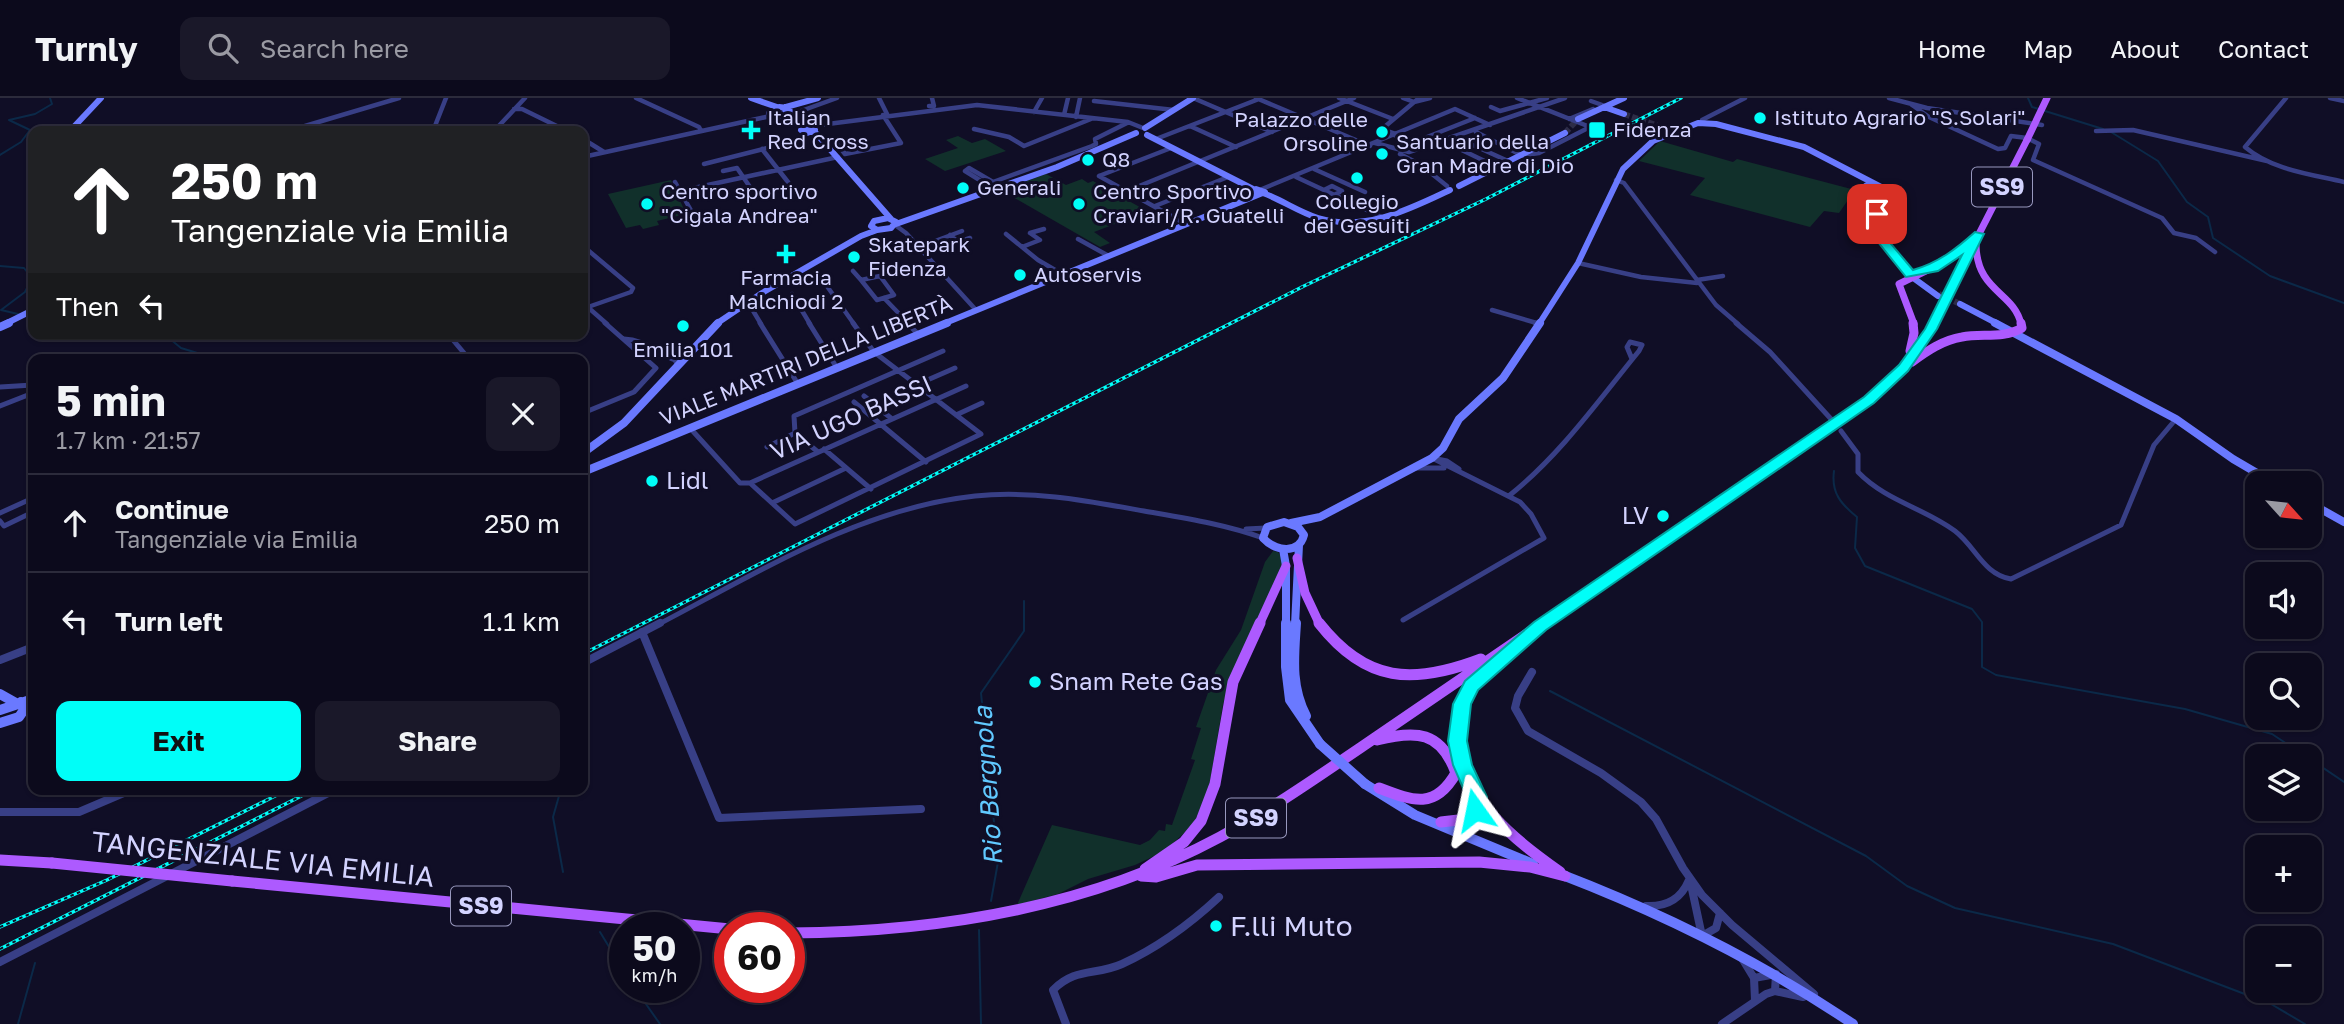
<!DOCTYPE html>
<meta charset="utf-8">
<style>
:root{--surface:#0c0a1c;--page:#1a1829;--text:#f1f3f6;--muted:#9a9aa3;--line:#2c2b3b;--accent:#00fef8}
body{margin:0;font-family:"Golos Text",sans-serif;background:var(--page);color:var(--text);height:100vh;display:flex;flex-direction:column;font-size:26px;white-space:nowrap}
*{box-sizing:border-box;margin:0}
p{font-size:23px;color:var(--muted)}
.icon{flex:none;width:38px;height:38px;fill:none;stroke:currentColor;stroke-width:2;stroke-linecap:round;stroke-linejoin:round}
.map{position:relative;flex:1;overflow:hidden}
.sheet{position:absolute;left:28px;top:256px;width:560px;height:441px;display:flex;flex-direction:column;background:var(--surface);border-radius:14px;box-shadow:0 2px 5px #0004,0 0 0 2px var(--line)}
.sheet>*{flex:none}
.guide{position:absolute;left:28px;top:28px;width:560px;height:214px;border-radius:14px;box-shadow:0 2px 5px #0004,0 0 0 2px var(--line);background:#202124;color:#fff;overflow:hidden}
.needle{width:46px;rotate:117deg}
.controls{position:absolute;left:2245px;top:373px;display:grid;gap:14px}
.controls a{display:grid;place-items:center;width:77px;height:77px;border-radius:14px;background:var(--surface);box-shadow:0 2px 5px #0004,0 0 0 2px var(--line);font-size:35px}
.speed{position:absolute;left:609px;top:814px;display:flex;gap:14px;font-size:35px;font-weight:700;text-align:center}
.speed>*{display:grid;place-content:center;width:91px;height:91px;border-radius:50%;background:var(--surface);box-shadow:0 2px 5px #0004,0 0 0 2px var(--line);line-height:1}
.speed small{font-size:18px;font-weight:400}
.speed .limit{border:10px solid #d22;background:#fff;color:#111}
.pin{position:absolute;display:grid;place-items:center;width:60px;height:60px;color:#fff;margin:-30px;border-radius:14px;box-shadow:0 4px 10px #0006}
.me{position:absolute;width:77px;margin:-38px;rotate:348deg;stroke-linejoin:round;filter:drop-shadow(0 0 5px #0008)}
.turn{display:flex;align-items:center;gap:24px;height:147px;padding:0 28px;font-size:32px}
.turn .icon{width:91px;height:91px;stroke-width:2.5}
.turn b{display:block;font-size:49px;line-height:60px}
.then{display:flex;align-items:center;height:66px;padding:0 28px;background:#0003;gap:14px;font-size:26px}
.round{display:grid;place-items:center;flex:none;width:74px;height:74px;border-radius:14px;background:var(--page)}
.head{display:flex;align-items:center;justify-content:space-between;height:119px;padding:0 28px}
h1{font-size:42px;font-weight:700;line-height:52px}
.cta{display:flex;gap:14px;margin-top:auto;padding:14px 28px}
.cta a{flex:1;height:80px;border-radius:14px;background:var(--accent);color:#111;font-size:28px;font-weight:700;line-height:80px;text-align:center}
.cta a+a{background:var(--page);color:var(--text)}
ul{padding:0;list-style:none}
li{display:flex;align-items:center;gap:21px;height:98px;padding:0 28px;border-top:2px solid var(--line)}
li div{flex:1}
li b{display:block;font-size:26px}
li em{font-style:normal}
header{display:flex;align-items:center;gap:42px;box-sizing:border-box;height:98px;padding:0 35px;background:var(--surface);border-bottom:2px solid var(--line)}
header strong{font-size:33px}
nav{display:flex;gap:38px;margin-inline-start:auto;font-size:24px}
.search{width:490px;height:63px;background:var(--page);display:flex;align-items:center;gap:18px;box-sizing:border-box;padding:0 24px;border-radius:14px;color:var(--muted);font-size:26px}
.map>svg:first-child{display:block}
</style>
<header>
<strong>Turnly</strong>
<div class="search"><svg class="icon" aria-label="search" viewBox="0 0 24 24"><circle cx="10" cy="10" r="6"/><path d="M15 15l6 6"/></svg>Search here</div>
<nav><a>Home</a><a>Map</a><a>About</a><a>Contact</a></nav>
</header>
<div class="map">
<svg width="2344" height="926" viewBox="0 0 2344 926">
<rect width="100%" height="100%" fill="#100e26"/>
<path fill="#11302b" d="M958,38L972,45L985,41L1006,53L945,73L925,61L958,50L946,42Z
M1660,43L1733,64L1737,61L1855,92L1839,115L1824,113L1810,129L1690,97L1705,80L1639,63Z
M1046,76L1066,87L1082,81L1088,85L1093,83L1163,122L1151,127L1136,118L1094,134L1110,145L1100,149L1011,98L1006,91Z
M671,82L686,116L657,123L659,127L643,131L640,127L626,130L608,96Z
M1273,453L1278,454L1283,461L1282,468L1231,580L1223,606L1208,696L1192,728L1163,754L1135,767L1088,781L1058,796L1017,807L1052,727L1140,747L1150,742L1159,732L1165,733L1166,726L1172,727L1195,662L1191,661L1201,630L1196,629L1216,572L1241,532L1265,464Z"/>
<g fill="none" stroke-linecap="round" stroke-linejoin="round">
<path stroke="#0b2948" stroke-width="2" d="M2028,0L2032,9L2039,11
M2045,13L2103,31
M2111,34L2158,63L2187,104L2208,119L2213,140L2270,178L2344,205
M0,57L21,44L30,32L9,22L35,16L52,6L50,0
M0,168L24,170L32,180L25,194L1,212L18,216
M27,218L33,220
M164,236L181,250L217,261
M1834,373C1831,395 1841,406 1857,419L1855,450L1865,468L1972,511L1982,524V569L1996,577L2185,611L2272,636L2305,658
M1550,593L1866,758L1907,788L1955,810L2113,846L2271,906L2305,926
M2310,661L2344,684
M561,691L553,719L563,774
M991,803L998,764L981,595L1024,533V503
M979,832L981,926
M600,834L625,875
M634,889L660,926
M18,926L35,865"/>
<path stroke="#2d2c47" stroke-width="6" stroke-dasharray="6 2.5" stroke-linecap="butt" d="M1624,16L1664,30
M1565,35L1578,21
M1939,196L1960,206"/>
<path stroke="#383f86" stroke-width="4.5" d="M636,0L699,29L701,33
M879,0L887,16
M1193,0L1272,34
M1256,0L1370,48
M1339,0L1393,21
M1403,0L1414,4L1430,0
M1517,0L1590,29
M1889,0L1927,10L2042,27
M2286,0L2245,49C2272,72 2310,76 2344,84
M2330,0L2344,3
M1094,3L1174,12
M1591,3L1605,8
M1912,7L1929,19L1998,51L2005,50L2011,38L2027,40L2039,46L2033,62L2162,120L2174,135L2196,140L2215,154
M929,8H934L932,0
M1491,9L1500,13L1547,0
M514,11H522L567,33
M1034,14L1042,0
M1064,17L1068,0
M1076,19L1080,0
M806,20L802,19L801,13L837,0
M1569,21L1593,11
M1702,25V22L1745,0
M812,28L977,7L1128,24L1143,30
M1190,28L1236,49
M974,31L1009,39L1024,48L1091,21
M299,33L305,28L399,0
M433,33L446,0
M494,33L525,0
M2096,33L2133,32L2267,63
M1476,34L1521,57
M1396,36L1382,31L1419,0
M1394,37L1415,46
M1455,39L1508,63
M583,41L604,54
M1156,41L1259,1
M834,42L845,56L901,45L883,17
M1443,43L1495,68
M1375,45L1409,54L1565,0
M1412,45L1475,20
M762,51L788,84
M1400,56L1421,67L1447,88
M1519,58L1539,55L1590,29
M583,59L775,17
M704,66L795,43L808,34
M969,70L993,84L986,86L965,73Z
M1314,71L1365,94
M723,73L737,70L752,92
M1099,78L1184,125
M1099,78L1171,50
M1296,79L1386,121
M1616,82L1624,85L1716,207L1738,226
M675,84L693,116
M993,84L1092,48L1096,46L1095,41L1127,25
M1262,91L1455,11L1490,27
M1324,92L1332,88L1342,93L1334,97
M680,93L838,59
M1127,93L1354,0
M1155,108L1228,79
M895,127L906,135L976,212
M1006,136L1038,162L1062,176
M950,137L958,144L970,140
M1078,141L1107,157
M944,147L958,144
M583,148L633,190L631,194L588,209
M919,149L962,133
M1022,149L1040,142L1030,135L1044,131
M1578,165L1641,179L1697,185
M853,173L861,182
M880,178L894,197L877,202L861,182Z
M1697,182L1723,178
M824,184L854,226
M792,196L810,226
M884,200L909,226
M583,205L607,226
M752,211L761,226
M1492,212L1540,226"/>
<path stroke="#383f86" stroke-width="5" d="M760,225L798,286
M809,225L837,270
M907,225L918,236
M1535,225L1540,226
M1736,225L1770,254L1831,321
M448,236L469,261
M624,241C644,241 656,255 675,262L677,266
M114,261L122,257
M916,287L955,270
M0,289L33,287
M864,298L892,321
M854,304L926,364
M0,308L33,295
M583,315L634,294L656,270L605,225
M956,317L982,305
M690,330L740,385H750L795,426L981,336L874,254L853,225
M1841,333L1858,356V374C1886,403 1924,410 1955,433C1976,449 1983,476 2011,481L2121,427L2154,347L2176,321
M767,349L795,335
M824,351L871,391
M818,354L795,335L794,318L943,253
M1432,360L1447,363L1459,371
M1416,370H1444
M750,385L966,288
M1510,397C1561,356 1598,303 1639,253L1642,247L1630,244L1627,249L1632,261
M772,405L846,370
M0,415L33,400
M0,423L4,428L33,414
M1246,431L1266,430
M1403,522L1544,440L1531,416L1520,404L1432,360
M657,527C757,475 861,410 975,398C1032,392 1088,403 1144,413C1184,420 1224,426 1263,440"/>
<path stroke="#383f86" stroke-width="8" d="M642,534L719,720L921,711
M0,562L33,549
M583,565L660,525
M1532,574L1518,598L1515,610L1528,633L1601,675L1641,704L1656,721L1683,770L1702,797L1732,827L1814,896
M0,714H79L133,691
M1690,782L1702,838L1716,830L1720,815
M1646,808C1667,809 1681,801 1689,782
M1743,862L1754,880L1755,902
M0,864L336,691
M1754,880L1776,876L1775,893
M1066,926L1053,892C1076,869 1095,878 1122,866C1157,850 1191,825 1219,799
M1722,926L1766,896L1775,893L1803,899"/>
<path stroke="#6a79ff" stroke-width="6" d="M751,0L777,9
M779,9L788,10L790,13L779,17L769,15Z
M786,9L818,0
M1604,9L1624,16
M781,18L808,28
M1578,21L1624,0
M808,28L815,32L807,35L801,32Z
M1145,30L1193,0
M70,33L101,0
M814,33L891,121
M1147,37L1255,92
M1877,87L1868,86L1863,90L1880,103
M1459,88L1565,35
M1263,95C1282,102 1299,114 1318,120C1365,134 1408,112 1450,92
M888,120L896,124L891,130L877,132L871,128L874,123Z
M896,126L1057,69L1136,35
M1960,206L1998,226
M5,226L33,212
M716,226L762,195L861,138L877,132
M943,226L1265,94L1256,91L1253,93L1255,95
M1539,226L1578,165L1623,71L1653,43L1698,25L1716,26L1804,49L1883,90L1885,93L1874,128L1875,134L1912,179L1938,198"/>
<path stroke="#6a79ff" stroke-width="8" d="M1995,225L2176,321L2233,361L2274,385
M0,229L9,225
M583,355L624,325L718,225
M583,374L947,225
M2310,405L2344,424
M1284,424L1298,429L1304,437C1299,457 1275,453 1263,440L1267,429Z
M1291,425L1320,419L1432,360L1443,350L1459,321L1503,280L1540,225
M1283,451L1286,468V527
M1295,527L1299,447"/>
<path stroke="#6a79ff" stroke-width="10" d="M1286,525V569L1290,602L1320,646
M1296,525C1294,558 1290,588 1306,618
M0,596L16,605
M0,612L33,601
M0,625L19,619L26,609L21,604
M1365,686L1415,717L1533,766
M1560,776C1664,816 1761,864 1853,926"/>
<path stroke="#ad5aff" stroke-width="7" d="M1976,147C1977,194 2014,194 2021,226
M1914,226L1899,186L1944,164L1973,141
M1933,226L2027,42"/>
<path stroke="#ad5aff" stroke-width="9" d="M1910,253L1914,235L1913,225
M1912,264C1927,253 1943,242 1962,239C1982,235 2003,241 2022,230L2021,225
M1297,460L1305,495L1320,527
M1259,527L1286,468
M1540,527L1869,302L1904,270L1934,225"/>
<path stroke="#ad5aff" stroke-width="11" d="M1319,525C1366,585 1413,587 1481,561
M1499,562C1490,570 1479,577 1471,587C1459,603 1456,624 1458,643C1465,704 1514,741 1560,774
M1377,642C1416,632 1441,633 1456,675C1435,712 1413,703 1379,690
M1441,724L1467,721L1475,711L1477,699
M0,762L52,765
M1145,771L1184,744L1201,723L1215,686L1233,584L1260,525
M1141,778L1156,779L1197,767L1479,764L1530,769L1565,778
M232,783L730,831
M789,835C937,834 1088,810 1220,739C1270,712 1316,680 1363,648C1423,607 1483,566 1543,525"/>
<g stroke="#00fef8" stroke-width="3.5">
<path id="rail" d="M583,556L1304,188L1486,101L1681,0
M0,829L107,782L289,691
M0,851L315,691"/>
</g>
<use href="#rail" stroke="#100e26" stroke-width="2" stroke-dasharray="3.5" stroke-linecap="butt"/>
<path stroke="#6a79ff" stroke-width="10" d="M1320,646L1365,686"/>
<path stroke="#ad5aff" stroke-width="7" d="M2027,42L2047,0"/>
<path stroke="#ad5aff" stroke-width="11" d="M52,765L232,783"/>
</g>
<path fill="#00fef8" stroke="#00a5a1" stroke-width="2" d="M1873,114L1882,116L1881,134L1913,172C1938,165 1956,151 1975,134L1984,136L1937,231L1908,273L1874,305L1546,532L1478,592L1471,606L1467,643L1472,667L1487,699L1481,717L1475,719L1468,717L1465,712L1467,699L1453,667L1448,643L1453,606L1465,583L1534,524L1864,299L1899,267L1925,231L1962,157L1938,173L1906,179L1870,134Z"/>
<g fill="#00fef8" stroke="#100e26" stroke-width="2.5">
<circle cx="1760" cy="20" r="7"/>
<path d="M747.5 21.5h7v7h7v7h-7v7h-7v-7h-7v-7h7z"/>
<rect x="1588" y="23" width="18" height="18" rx="3.5"/>
<circle cx="1382" cy="34" r="7"/>
<circle cx="1382" cy="56" r="7"/>
<circle cx="1088" cy="62" r="7"/>
<circle cx="1357" cy="80" r="7"/>
<circle cx="963" cy="90" r="7"/>
<circle cx="647" cy="106" r="7"/>
<circle cx="1079" cy="106" r="7"/>
<path d="M782.5 145.5h7v7h7v7h-7v7h-7v-7h-7v-7h7z"/>
<circle cx="854" cy="159" r="7"/>
<circle cx="1020" cy="177" r="7"/>
<circle cx="683" cy="228" r="7"/>
<circle cx="652" cy="383" r="7"/>
<circle cx="1663" cy="418" r="7"/>
<circle cx="1035" cy="584" r="7"/>
<circle cx="1216" cy="828" r="7"/>
</g>
<g text-anchor="middle" stroke-width="6" stroke-linejoin="round" paint-order="stroke">
<g font-size="21" fill="#d3d3ff" stroke="#100e26" text-anchor="start">
<text x="767" y="27">Italian<tspan x="767" dy="24">Red Cross</tspan></text>
<text x="1774" y="27">Istituto Agrario "S.Solari"</text>
<text x="1368" y="29" text-anchor="end">Palazzo delle<tspan x="1368" dy="24">Orsoline</tspan></text>
<text x="1613" y="39">Fidenza</text>
<text x="1396" y="51">Santuario della<tspan x="1396" dy="24">Gran Madre di Dio</tspan></text>
<text x="1102" y="69">Q8</text>
<text x="977" y="97">Generali</text>
<text x="661" y="101">Centro sportivo<tspan x="661" dy="24">"Cigala Andrea"</tspan></text>
<text x="1093" y="101">Centro Sportivo<tspan x="1093" dy="24">Craviari/R. Guatelli</tspan></text>
<text x="1357" y="111" text-anchor="middle">Collegio<tspan x="1357" dy="24">dei Gesuiti</tspan></text>
<text x="868" y="154">Skatepark<tspan x="868" dy="24">Fidenza</tspan></text>
<text x="1034" y="184">Autoservis</text>
<text x="786" y="187" text-anchor="middle">Farmacia<tspan x="786" dy="24">Malchiodi 2</tspan></text>
<text x="683" y="259" text-anchor="middle">Emilia 101</text>
</g>
<g font-size="21" fill="#d3d3ff" stroke="#100e26">
<text transform="translate(806 263) rotate(-22)" y="7">VIALE MARTIRI DELLA LIBERTÀ</text>
</g>
<g fill="#100e26" stroke="#9898be" stroke-width="2">
<rect x="1972" y="69.5" width="60" height="39" rx="5"/>
<rect x="1226" y="700.5" width="60" height="39" rx="5"/>
<rect x="451" y="788.5" width="60" height="39" rx="5"/>
</g>
<g font-size="23" font-weight="bold" fill="#d3d3ff">
<text x="2002" y="97">SS9</text>
<text x="1256" y="728">SS9</text>
<text x="481" y="816">SS9</text>
</g>
<g font-size="24" fill="#d3d3ff" stroke="#100e26">
<text transform="translate(851 320) rotate(-24)" y="8">VIA UGO BASSI</text>
</g>
<g font-size="24" fill="#d3d3ff" stroke="#100e26" text-anchor="start">
<text x="666" y="391">Lidl</text>
<text x="1649" y="426" text-anchor="end">LV</text>
<text x="1049" y="592">Snam Rete Gas</text>
</g>
<g font-size="26" font-style="italic" fill="#61c9ff" stroke="#100e26">
<text transform="translate(988 688) rotate(-94)" y="9">Rio Bergnola</text>
</g>
<g font-size="28" fill="#d3d3ff" stroke="#100e26">
<text transform="translate(263 761) rotate(6)" y="10">TANGENZIALE VIA EMILIA</text>
</g>
<g font-size="28" fill="#d3d3ff" stroke="#100e26" text-anchor="start">
<text x="1230" y="838">F.lli Muto</text>
</g>
</g>
</svg>
<div class="controls">
<a><svg class="needle" viewBox="-14 -14 28 28"><path d="M0-13l5 13h-10z" fill="#e53935"/><path d="M0 13l5-13h-10z" fill="#9a9aa3"/></svg></a>
<a><svg class="icon" aria-label="sound" viewBox="0 0 24 24"><path d="M4 9h4l5-4v14l-5-4H4zM17 9q2 3 0 6"/></svg></a>
<a><svg class="icon" aria-label="search" viewBox="0 0 24 24"><circle cx="10" cy="10" r="6"/><path d="M15 15l6 6"/></svg></a>
<a><svg class="icon" aria-label="layers" viewBox="0 0 24 24"><path d="M12 4l9 5-9 5-9-5zM3 14l9 5 9-5"/></svg></a>
<a>+</a>
<a>−</a>
</div>
<div class="speed"><div>50<small>km/h</small></div><div class="limit">60</div></div>
<div class="pin" style="left:1877px;top:116px;background:#d93025"><svg class="icon" aria-label="arrive" viewBox="0 0 24 24"><path d="M6 21V4h12l-3 4 3 4H6"/></svg></div>
<svg class="me" style="left:1475px;top:712px" viewBox="-20 -20 40 40"><path d="M0-17L14 15 0 8-14 15z" fill="#00fef8" stroke="#fff" stroke-width="4"/></svg>
<div class="guide">
<div class="turn"><svg class="icon" aria-label="ahead" viewBox="0 0 24 24"><path d="M12 20V5M6 11l6-6 6 6"/></svg><div><b>250 m</b>Tangenziale via Emilia</div></div>
<div class="then">Then<svg class="icon" aria-label="left" viewBox="0 0 24 24"><path d="M17 20v-9H6M10 6l-5 5 5 5"/></svg></div>
</div>
<section class="sheet">
<div class="head"><div><h1>5 min</h1><p>1.7 km · 21:57</p></div><a class="round"><svg class="icon" aria-label="close" viewBox="0 0 24 24"><path d="M6 6l12 12M18 6L6 18"/></svg></a></div>
<ul>
<li><svg class="icon" aria-label="ahead" viewBox="0 0 24 24"><path d="M12 20V5M6 11l6-6 6 6"/></svg><div><b>Continue</b><p>Tangenziale via Emilia</p></div><em>250 m</em></li>
<li><svg class="icon" aria-label="left" viewBox="0 0 24 24"><path d="M17 20v-9H6M10 6l-5 5 5 5"/></svg><div><b>Turn left</b></div><em>1.1 km</em></li>
</ul>
<div class="cta"><a>Exit</a><a>Share</a></div>
</section>
</div>
